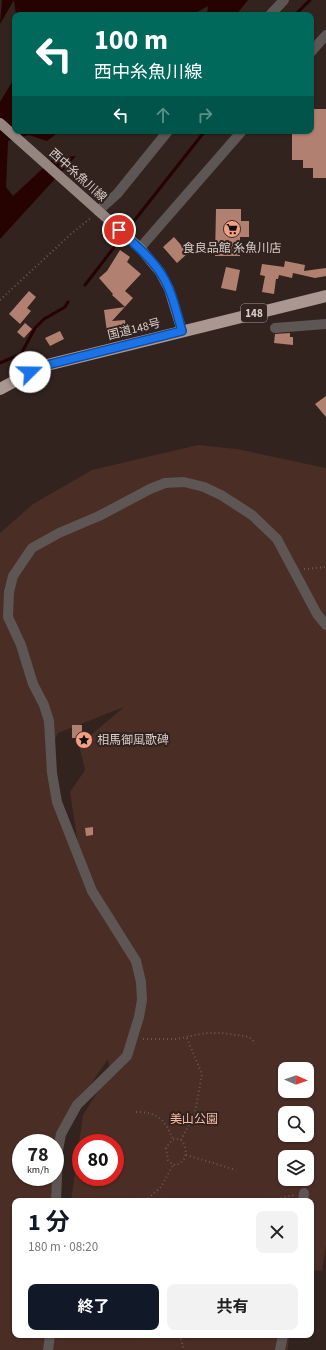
<!DOCTYPE html>
<html lang="ja">
<meta charset="utf-8">
<style>
:root{--surface:#fff;--page:#f2f2f2;--text:#222;--muted:#767676;--accent:#111827}
body{margin:0;font-family:"Source Sans 3","Noto Sans JP",sans-serif;background:var(--page);color:var(--text);height:100vh;display:flex;flex-direction:column;font-size:15px;white-space:nowrap}
*{box-sizing:border-box;margin:0}
p{font-size:13px;color:var(--muted)}
.icon{flex:none;width:22px;height:22px;fill:none;stroke:currentColor;stroke-width:2;stroke-linecap:round;stroke-linejoin:round}
.map{position:relative;flex:1;overflow:hidden}
.details{position:absolute;left:12px;top:1198px;width:302px;height:140px;display:flex;flex-direction:column;background:var(--surface);border-radius:8px;box-shadow:0 1px 3px #0004}
.details>*{flex:none}
.guide{position:absolute;left:12px;top:12px;width:302px;height:122px;border-radius:8px;box-shadow:0 1px 3px #0004;background:#00695c;color:#fff;overflow:hidden}
.needle{width:26px;rotate:92deg}
.buttons{position:absolute;left:278px;top:1062px;display:grid;gap:8px}
.buttons a{display:grid;place-items:center;width:36px;height:36px;border-radius:8px;background:var(--surface);box-shadow:0 1px 3px #0004;font-size:20px}
.speed{position:absolute;left:12px;top:1134px;display:flex;gap:8px;font-size:20px;font-weight:700;text-align:center}
.speed>*{display:grid;place-content:center;width:52px;height:52px;border-radius:50%;background:var(--surface);box-shadow:0 1px 3px #0004;line-height:1}
.speed small{font-size:10px;font-weight:400}
.speed .limit{border:6px solid #d22;background:#fff;color:#111}
.pin{position:absolute;display:grid;place-items:center;width:34px;height:34px;color:#fff;margin:-17px;border:2px solid #fff;border-radius:50%;box-shadow:0 1px 4px #0007}
.me{position:absolute;width:44px;margin:-22px;rotate:68deg;stroke-linejoin:round;filter:drop-shadow(0 0 3px #0008)}
.turn{display:flex;align-items:center;gap:14px;height:84px;padding:0 16px;font-size:18px}
.turn .icon{width:52px;height:52px;stroke-width:2.5}
.turn b{display:block;font-size:28px;line-height:34px}
.lanes{display:flex;align-items:center;height:38px;padding:0 16px;background:#0003;justify-content:center;gap:20px;direction:ltr}
.lanes .off{opacity:.35}
.round{display:grid;place-items:center;flex:none;width:42px;height:42px;border-radius:8px;background:var(--page)}
.headline{display:flex;align-items:center;justify-content:space-between;height:68px;padding:0 16px}
h1{font-size:24px;font-weight:700;line-height:30px;color:var(--accent)}
.primary-button{display:flex;gap:8px;margin-top:auto;padding:8px 16px}
.primary-button a{flex:1;height:46px;border-radius:8px;background:var(--accent);color:#fff;font-size:16px;font-weight:700;line-height:46px;text-align:center}
.primary-button a+a{background:var(--page);color:var(--text)}
.map>svg:first-child{display:block}
</style>
<div class="map">
<svg width="326" height="1350" viewBox="0 0 326 1350">
<rect width="100%" height="100%" fill="#32231e"/>
<path fill="#4a2d24" fill-rule="evenodd" d="M198,445L237,449L326,468V1245L322,1271L311,1270V1201H71L83,1115L110,1072L108,1059L86,1091L55,1143H21V1177H52L51,1201H15V1335H45L43,1350H0V533L33,504L92,470ZM124,707L79,745L85,770L70,792L82,871L49,782V751L58,733ZM285,1069H307V1091H285ZM285,1113H307V1135H285ZM81,1143H115V1177H81ZM285,1157H307V1179H285Z
M50,1335H289L288,1350H45Z"/>
<path fill="#260300" d="M2,0H248L236,15H207L208,6L192,15H16L14,0L0,24Z
M15,77V131H60L47,141L29,135L8,141L6,187L13,196L54,158L76,156L0,239V102Z"/>
<g fill="none" stroke-linecap="round" stroke-linejoin="round">
<path stroke="#260300" stroke-width="3" d="M295,15L310,0
M130,226L205,131
M85,285L119,241
M0,363L21,354L35,328L44,319L65,307L68,302"/>
</g>
<path fill="#b18071" d="M311,109H326V178H313V168H303V160H292V131H311Z
M216,209H241V221H249V237H240V256H215Z
M174,237L188,253L177,263L163,247Z
M120,250L130,257L127,262L141,274L125,291L133,298L112,321L125,320L126,329L107,332L104,310L125,307L112,295L113,294L99,278L107,271Z
M285,261L305,265L304,271L326,268V276L315,278L293,273L292,278L279,275L278,279H276L274,294L262,292L265,276L260,275L262,264L284,267Z
M226,267L240,270L236,291L221,288Z
M29,291L36,297L27,308L31,311L20,324L9,314Z
M25,323L32,329L24,338L17,332Z
M60,331L64,339L50,346L45,338Z
M290,333V337H293V345L274,343L275,334Z
M326,396V417L315,404Z
M72,725H82V738H72Z
M93,827V835L86,836L85,828Z"/>
<g fill="none" stroke-linecap="round" stroke-linejoin="round">
<path stroke="#685a56" stroke-width="2" stroke-dasharray="1 3" stroke-linecap="butt" d="M0,300L71,234L92,217
M304,569L326,567
M143,1039H176L206,1033H221L245,1036L252,1039L255,1044
M136,1112C158,1112 165,1120 173,1139
M177,1139L181,1140C188,1148 188,1161 176,1165H173L168,1160L166,1148L172,1140Z
M181,1140L195,1113L202,1074L186,1036
M186,1155L236,1170
M101,1201V1197
M145,1201L161,1187L173,1165
M269,1201L294,1195
M180,1335L184,1350"/>
<path stroke="#5e5654" stroke-width="10" d="M270,15L284,0
M311,52L326,35
M98,211L117,194L168,131
M140,248L242,131
M275,328L326,324
M56,1201L58,1150L61,1134L77,1105L127,1056L139,1017L142,1000L141,982L136,961L92,891L57,802L52,773L49,721L44,705L33,684L21,645L8,617L9,592L13,576L32,548L59,533L99,516L150,489L165,483L184,482L204,487L221,495L252,515L277,539L317,614L326,625
M303,1201L304,1193
M48,1350L50,1335
M280,1350L283,1335"/>
<path stroke="#95857f" stroke-width="10" d="M0,123L140,248L160,272L169,289L182,331"/>
<path stroke="#ab9791" stroke-width="12" d="M0,389L43,366L326,296"/>
</g>
<g fill="none" stroke-linecap="round" stroke-linejoin="round">
<g stroke="#114b97" stroke-width="10">
<path id="route" d="M30,372L43,366L182,331C178,318 175,303 169,289C160,265 138,247 119,230"/>
</g>
<use href="#route" stroke="#1a73e8" stroke-width="7"/>
</g>
<defs>
<g id="supermarket-disc" transform="scale(0.9)"><circle r="9.5" fill="#f39f84" stroke="#32231e"/><path d="M-6-5.5h2.5l.6 2H6L4.5 2H-2.5L-4.4-4H-6ZM-1.5 3.2a1.3 1.3 0 1 0 .1 0ZM3 3.2a1.3 1.3 0 1 0 .1 0Z" fill="#111"/></g>
<g id="sight-disc" transform="scale(0.9)"><circle r="9.5" fill="#f39f84" stroke="#32231e"/><path d="M0-6L1.8-2.2L6-1.7L2.9 1.2L3.7 5.4L0 3.3L-3.7 5.4L-2.9 1.2L-6-1.7L-1.8-2.2Z" fill="#111"/></g>
</defs>
<g fill-rule="evenodd">
<use href="#supermarket-disc" x="232" y="229"/>
<use href="#sight-disc" x="84" y="740"/>
</g>
<g text-anchor="middle" stroke-width="4" stroke-linejoin="round" paint-order="stroke">
<rect fill="#32231e" stroke="#a79b97" stroke-width="1" x="241" y="304" width="26" height="18" rx="3"/>
<g font-size="11" font-weight="bold" fill="#d9cecb">
<text x="254" y="317">148</text>
</g>
<g font-size="12" fill="#d9cecb" stroke="#32231e">
<text transform="translate(78 175) rotate(42)" y="4">西中糸魚川線</text>
<text transform="translate(134 329) rotate(-14)" y="4">国道148号</text>
</g>
<g font-size="12" fill="#d9cecb" stroke="#32231e">
<text x="232" y="252">食良品館 糸魚川店</text>
<text x="97" y="744" text-anchor="start">相馬御風歌碑</text>
</g>
<g font-size="12" fill="#f6b9a6" stroke="#32231e">
<text x="194" y="1123">美山公園</text>
</g>
</g>
</svg>
<div class="buttons">
<a><svg class="needle" viewBox="-14 -14 28 28"><path d="M0-13l5 13h-10z" fill="#e53935"/><path d="M0 13l5-13h-10z" fill="#767676"/></svg></a>
<a><svg class="icon" aria-label="search" viewBox="0 0 24 24"><circle cx="10" cy="10" r="6"/><path d="M15 15l6 6"/></svg></a>
<a><svg class="icon" aria-label="layers" viewBox="0 0 24 24"><path d="M12 4l9 5-9 5-9-5zM3 14l9 5 9-5"/></svg></a>
</div>
<div class="speed"><div>78<small>km/h</small></div><div class="limit">80</div></div>
<div class="pin" style="left:119px;top:230px;background:#d93025"><svg class="icon" aria-label="arrive" viewBox="0 0 24 24"><path d="M6 21V4h12l-3 4 3 4H6"/></svg></div>
<svg class="me" style="left:30px;top:372px" viewBox="-20 -20 40 40"><circle r="19" fill="#fff"/><path d="M0-13L10 11 0 6-10 11z" fill="#1a73e8"/></svg>
<div class="guide">
<div class="turn"><svg class="icon" aria-label="left" viewBox="0 0 24 24"><path d="M17 20v-9H6M10 6l-5 5 5 5"/></svg><div><b>100 m</b>西中糸魚川線</div></div>
<div class="lanes"><svg class="icon" aria-label="left" viewBox="0 0 24 24"><path d="M17 20v-9H6M10 6l-5 5 5 5"/></svg><svg class="icon off" aria-label="ahead" viewBox="0 0 24 24"><path d="M12 20V5M6 11l6-6 6 6"/></svg><svg class="icon off" aria-label="right" viewBox="0 0 24 24"><path d="M7 20v-9h11M14 6l5 5-5 5"/></svg></div>
</div>
<section class="details">
<div class="headline"><div><h1>1 分</h1><p>180 m · 08:20</p></div><a class="round"><svg class="icon" aria-label="close" viewBox="0 0 24 24"><path d="M6 6l12 12M18 6L6 18"/></svg></a></div>
<div class="primary-button"><a>終了</a><a>共有</a></div>
</section>
</div>
